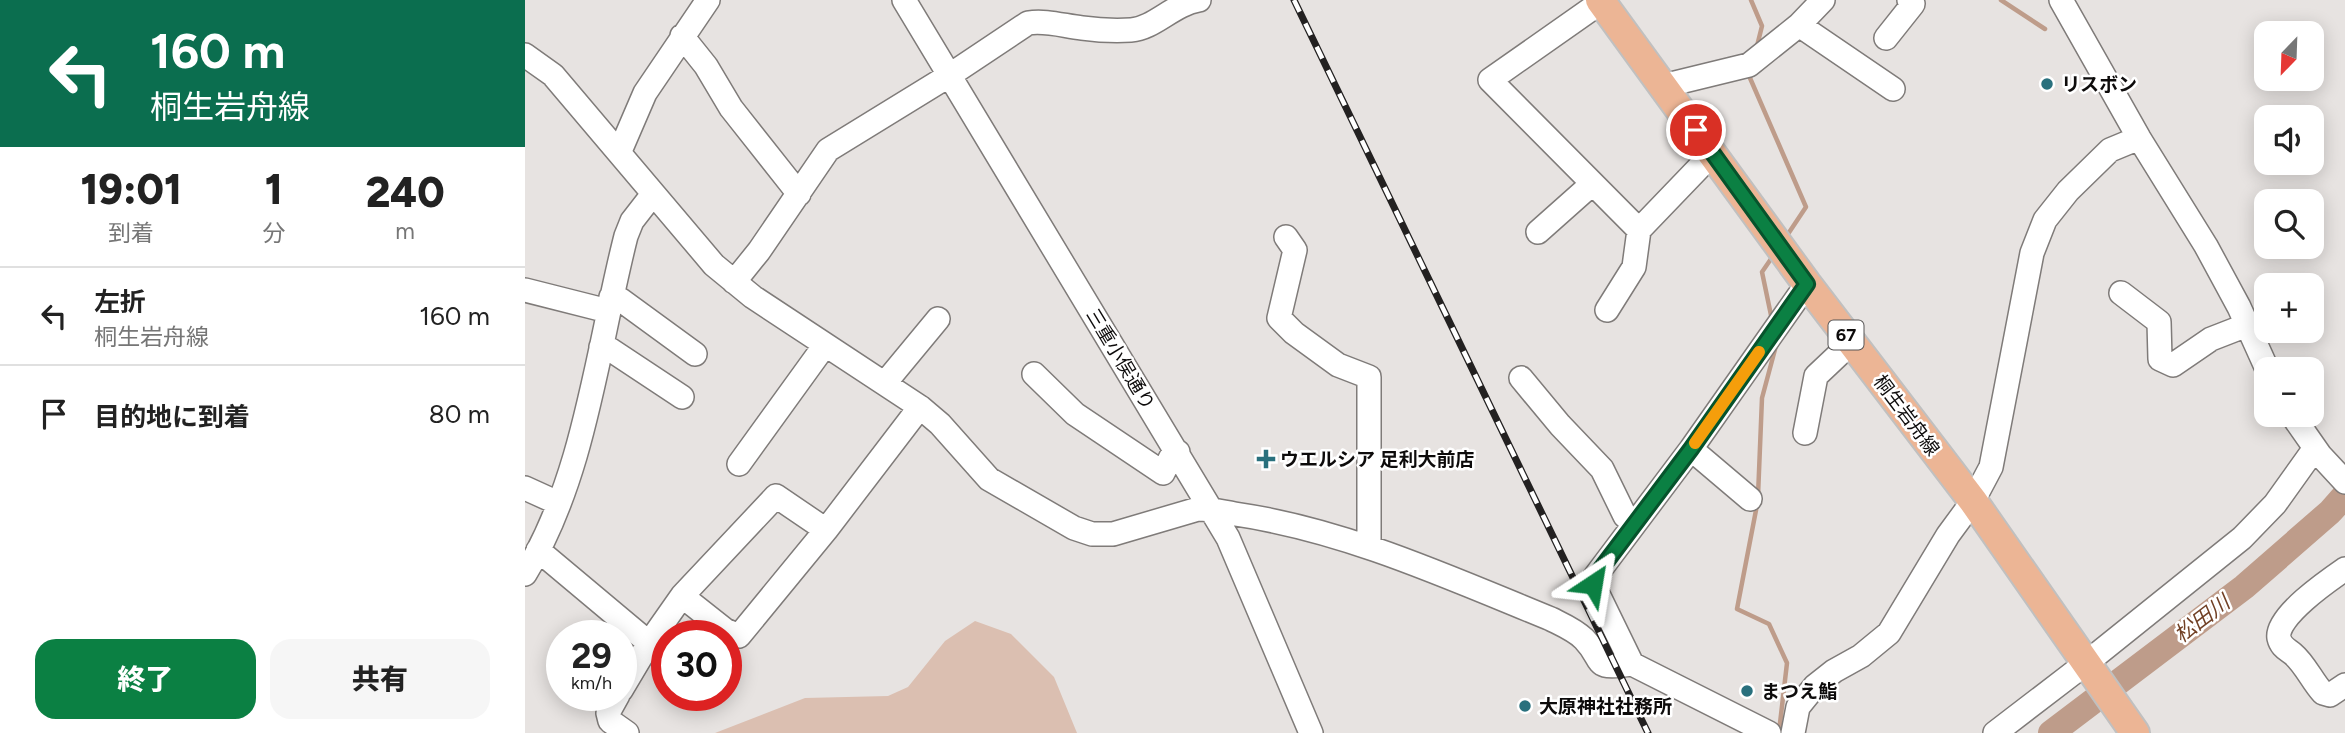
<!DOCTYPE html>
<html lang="ja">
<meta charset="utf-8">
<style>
:root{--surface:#fff;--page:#f6f6f6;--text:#222;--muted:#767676;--line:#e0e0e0;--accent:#0b8043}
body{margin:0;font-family:Figtree,"Noto Sans JP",sans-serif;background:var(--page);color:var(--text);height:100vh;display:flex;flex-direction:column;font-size:26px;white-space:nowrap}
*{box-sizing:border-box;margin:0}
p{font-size:23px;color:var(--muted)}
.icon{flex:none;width:38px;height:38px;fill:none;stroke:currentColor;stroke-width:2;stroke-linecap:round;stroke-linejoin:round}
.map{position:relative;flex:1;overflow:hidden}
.details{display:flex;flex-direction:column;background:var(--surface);width:525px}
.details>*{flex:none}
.banner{background:#0b6e4f;color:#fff;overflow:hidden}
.needle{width:46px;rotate:203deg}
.fabs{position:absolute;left:1729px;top:21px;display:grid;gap:14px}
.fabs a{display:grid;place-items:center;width:70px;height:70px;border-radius:14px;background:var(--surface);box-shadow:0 4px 18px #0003;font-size:35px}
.speed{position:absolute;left:21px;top:620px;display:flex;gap:14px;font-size:35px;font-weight:700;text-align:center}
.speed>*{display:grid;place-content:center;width:91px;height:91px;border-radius:50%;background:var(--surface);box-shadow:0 4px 18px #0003;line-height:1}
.speed small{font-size:18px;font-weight:400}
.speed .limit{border:10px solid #d22;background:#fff;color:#111}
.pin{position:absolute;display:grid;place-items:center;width:60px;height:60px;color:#fff;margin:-30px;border:4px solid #fff;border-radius:50%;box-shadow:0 2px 7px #0007}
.me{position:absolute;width:77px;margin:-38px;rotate:33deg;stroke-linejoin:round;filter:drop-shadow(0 0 5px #0008)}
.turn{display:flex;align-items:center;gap:24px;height:147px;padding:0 35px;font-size:32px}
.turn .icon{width:91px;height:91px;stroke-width:2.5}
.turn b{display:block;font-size:49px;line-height:60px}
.eta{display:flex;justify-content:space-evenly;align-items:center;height:119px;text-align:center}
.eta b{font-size:42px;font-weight:800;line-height:49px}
.action{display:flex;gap:14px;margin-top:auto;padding:14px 35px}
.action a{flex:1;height:80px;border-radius:21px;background:var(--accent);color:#fff;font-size:28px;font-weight:800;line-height:80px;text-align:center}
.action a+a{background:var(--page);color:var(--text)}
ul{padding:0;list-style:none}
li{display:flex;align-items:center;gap:21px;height:98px;padding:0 35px;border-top:2px solid var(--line)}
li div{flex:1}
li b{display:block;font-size:26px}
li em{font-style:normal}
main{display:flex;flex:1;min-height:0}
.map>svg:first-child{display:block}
</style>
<main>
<section class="details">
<div class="banner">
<div class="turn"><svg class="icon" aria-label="left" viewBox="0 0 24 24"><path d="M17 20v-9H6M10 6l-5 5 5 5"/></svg><div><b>160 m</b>桐生岩舟線</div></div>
</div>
<div class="eta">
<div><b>19:01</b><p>到着</p></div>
<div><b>1</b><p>分</p></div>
<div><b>240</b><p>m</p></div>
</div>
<ul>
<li><svg class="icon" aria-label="left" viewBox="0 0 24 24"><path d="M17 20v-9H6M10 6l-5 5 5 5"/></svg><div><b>左折</b><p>桐生岩舟線</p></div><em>160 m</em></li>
<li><svg class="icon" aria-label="arrive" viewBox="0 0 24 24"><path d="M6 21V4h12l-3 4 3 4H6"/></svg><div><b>目的地に到着</b></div><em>80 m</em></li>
</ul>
<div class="action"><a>終了</a><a>共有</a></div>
</section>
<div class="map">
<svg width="1820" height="733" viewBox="0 0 1820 733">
<rect width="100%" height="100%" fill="#e7e3e1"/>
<path fill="#dbbfb1" d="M450,621L486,634L529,677L552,733H190L280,698L363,696L383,687L420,641Z"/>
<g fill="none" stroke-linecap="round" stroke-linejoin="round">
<path stroke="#be9c8a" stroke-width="4.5" d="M1226,0L1237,26L1232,46
M1476,0L1520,29
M1226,72L1225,78L1281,207L1261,237
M1247,320L1237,272L1248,256
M1233,496L1237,398L1252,342
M1232,505L1212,609L1244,624L1262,663L1254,732"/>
<path stroke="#be9c8a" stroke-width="26" d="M1526,733L1719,587L1805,512L1820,495"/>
<g stroke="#7f7b79" stroke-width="26">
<path id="minor" d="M379,0L703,538L786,733
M1536,0L1614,138L1681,246L1714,307L1742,369
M1076,2L965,80L1114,230L1188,153
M1274,25L1368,89
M157,36L181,66L206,108L274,194
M1361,38L1388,4L1384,0
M0,55L28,75L189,265L228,297L395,407L415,424L464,479L549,528L567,534H588L673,509C686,509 697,512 710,514C820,530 923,577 1026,619C1038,625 1050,630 1059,639C1081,662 1065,670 1107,664
M1138,86L1224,65L1274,25L1298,0
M95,151L120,93L183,0
M1013,232L1067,184
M761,237L770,250L754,318L769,333L813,365L844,377V547
M209,282L234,251L303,150L425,75L503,23C521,20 539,26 557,28C572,30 590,31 606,30C630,28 648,4 674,0
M0,290L83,311
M1596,293L1634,322L1635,359L1648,365L1686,339L1722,325
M86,297L96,300L170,354
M1082,310L1109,267L1114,230
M76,347L86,350L157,397
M509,374L550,414L638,473L646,457L653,452
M996,378L1035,425L1077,469L1100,516L1109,524
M360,383L413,319
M1767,415L1795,455L1820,482
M1280,433L1291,376L1327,342
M1166,449L1225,499
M214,464L300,345
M0,488L33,503
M13,550L124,643
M1820,569C1804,580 1750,617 1754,638C1756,647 1762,649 1768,654C1780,664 1787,681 1798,693L1805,695L1820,685
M0,574C60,477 73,345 101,236L107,221L128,194
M157,596L251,496L301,530
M96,690L124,643L157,596L200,630L214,636L301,530L395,407
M93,695L83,713L85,721L102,733
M1244,733L1107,664L1068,584L1069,578L1166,449L1282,284
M1268,733L1273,707L1290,686L1309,671L1336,656L1364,633L1423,535L1448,501L1466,467L1507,253L1520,220L1543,191L1585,150L1614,138
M1470,733L1560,664L1717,538L1750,504L1790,448"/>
</g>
<g stroke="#c0c0c0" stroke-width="32">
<path id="major" d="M1075,0L1282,284L1448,501L1610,733"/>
</g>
<use href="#minor" stroke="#fff" stroke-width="23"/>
<use href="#major" stroke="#ecb595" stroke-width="28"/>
<g stroke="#232121" stroke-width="7">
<path id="rail" d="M769,0L1123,733"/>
</g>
<use href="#rail" stroke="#fff" stroke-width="4.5" stroke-dasharray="13" stroke-linecap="butt"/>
</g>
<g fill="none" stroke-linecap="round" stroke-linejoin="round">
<g stroke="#07532c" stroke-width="18">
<path id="route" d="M1068,584L1069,578L1166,449L1282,284L1171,130"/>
</g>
<use href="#route" stroke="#0b8043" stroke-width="12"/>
<path stroke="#f59e0b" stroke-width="12" d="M1170,443L1234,352"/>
</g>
<g fill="#29707d" stroke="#fff" stroke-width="2.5">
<circle cx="1522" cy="84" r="7"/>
<path d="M737.5 448.5h7v7h7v7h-7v7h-7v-7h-7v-7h7z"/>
<circle cx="1222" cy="691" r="7"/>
<circle cx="1000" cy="706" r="7"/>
</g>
<g text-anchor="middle" stroke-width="5" stroke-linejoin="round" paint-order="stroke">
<rect fill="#fff" stroke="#565454" stroke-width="2" x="1303.5" y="320.5" width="35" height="29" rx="5"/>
<g font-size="18" font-weight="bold" fill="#0d0b0b">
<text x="1321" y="341">67</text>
</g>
<g font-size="19" font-weight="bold" fill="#0d0b0b" stroke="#fff" text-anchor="start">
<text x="1536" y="91">リスボン</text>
<text x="755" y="466">ウエルシア 足利大前店</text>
<text x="1236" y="698">まつえ鮨</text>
<text x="1014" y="713">大原神社社務所</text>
</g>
<g font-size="19" fill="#0d0b0b" stroke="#fff">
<text transform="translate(596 359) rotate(59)" y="7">三重小俣通り</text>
<text transform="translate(1382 415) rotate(53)" y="7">桐生岩舟線</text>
</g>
<g font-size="21" font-style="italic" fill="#714025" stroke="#fff">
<text transform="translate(1677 619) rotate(-37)" y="7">松田川</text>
</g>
</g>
</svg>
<div class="fabs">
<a><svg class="needle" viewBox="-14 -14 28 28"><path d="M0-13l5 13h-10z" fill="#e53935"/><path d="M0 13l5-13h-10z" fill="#767676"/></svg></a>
<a><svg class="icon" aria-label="sound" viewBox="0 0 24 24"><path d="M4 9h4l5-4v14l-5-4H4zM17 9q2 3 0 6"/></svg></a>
<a><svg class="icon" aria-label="search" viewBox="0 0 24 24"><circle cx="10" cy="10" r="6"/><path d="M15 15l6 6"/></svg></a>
<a>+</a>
<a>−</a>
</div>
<div class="speed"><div>29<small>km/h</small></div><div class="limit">30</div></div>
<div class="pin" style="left:1171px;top:130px;background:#d93025"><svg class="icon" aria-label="arrive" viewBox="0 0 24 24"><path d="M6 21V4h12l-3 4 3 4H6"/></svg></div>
<svg class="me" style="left:1068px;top:584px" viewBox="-20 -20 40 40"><path d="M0-17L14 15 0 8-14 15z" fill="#0b8043" stroke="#fff" stroke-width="4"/></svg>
</div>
</main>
